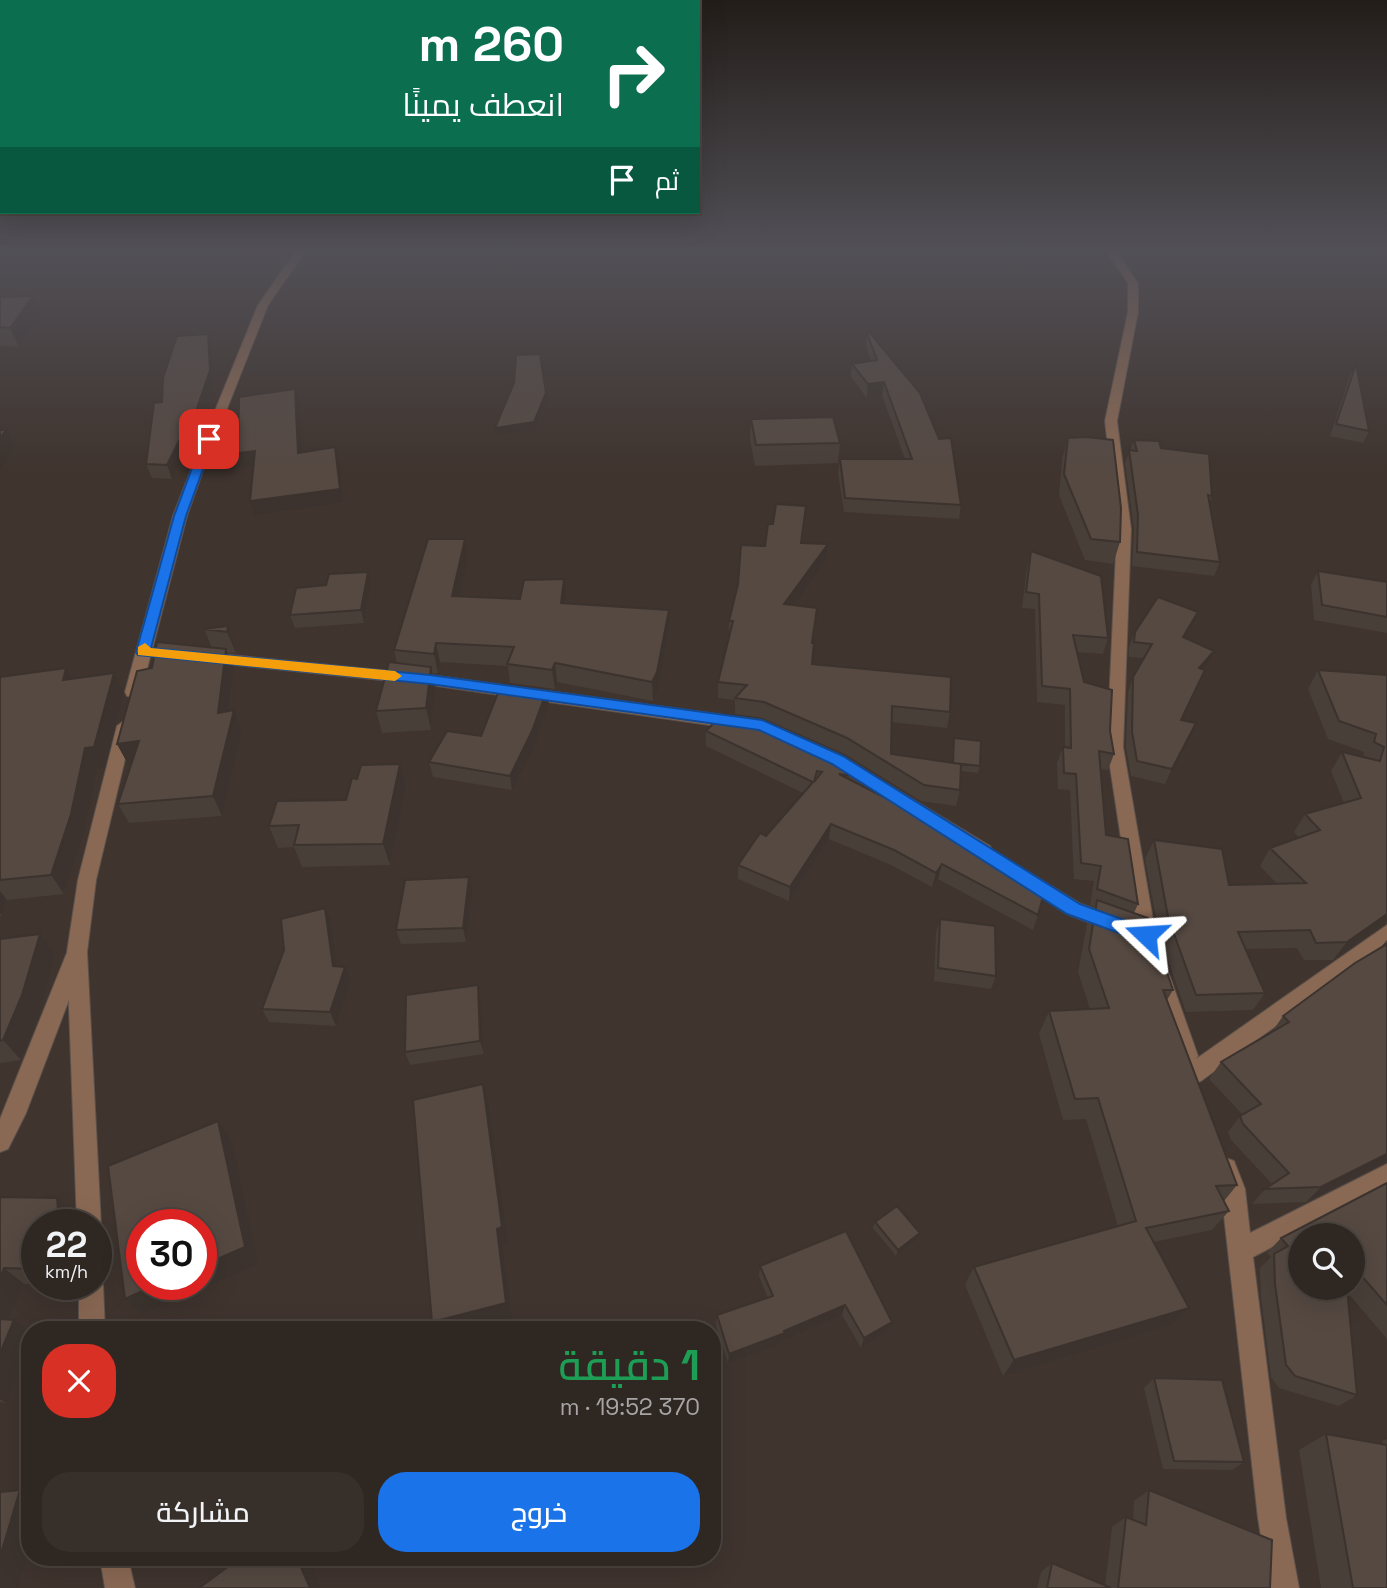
<!DOCTYPE html>
<html lang="ar">
<meta charset="utf-8">
<style>
:root{--surface:#2f2722;--page:#372f2a;--text:#f1f3f6;--muted:#a7a5a5;--line:#4a4440;--accent:#1a73e8}
body{margin:0;font-family:"Space Grotesk",Cairo,sans-serif;background:var(--page);color:var(--text);direction:rtl;height:100vh;display:flex;flex-direction:column;font-size:26px;white-space:nowrap}
*{box-sizing:border-box;margin:0}
p{font-size:23px;color:var(--muted)}
.icon{flex:none;width:38px;height:38px;fill:none;stroke:currentColor;stroke-width:2;stroke-linecap:round;stroke-linejoin:round}
.map{position:relative;flex:1;overflow:hidden;direction:ltr}
.details{position:absolute;left:21px;top:1321px;width:700px;height:245px;display:flex;flex-direction:column;background:var(--surface);border-radius:28px;box-shadow:0 7px 28px #0002,0 0 0 2px var(--line);direction:rtl}
.details>*{flex:none}
.banner{position:absolute;left:0px;top:0px;width:700px;height:214px;box-shadow:0 7px 28px #0002,0 0 0 2px var(--line);direction:rtl;background:#0b6e4f;color:#fff;overflow:hidden}
.fabs{position:absolute;left:1288px;top:1223px;display:grid;gap:14px}
.fabs a{display:grid;place-items:center;width:77px;height:77px;border-radius:50%;background:var(--surface);box-shadow:0 7px 28px #0002,0 0 0 2px var(--line);font-size:35px}
.speed{position:absolute;left:21px;top:1209px;display:flex;gap:14px;font-size:35px;font-weight:700;text-align:center}
.speed>*{display:grid;place-content:center;width:91px;height:91px;border-radius:50%;background:var(--surface);box-shadow:0 7px 28px #0002,0 0 0 2px var(--line);line-height:1}
.speed small{font-size:18px;font-weight:400}
.speed .limit{border:10px solid #d22;background:#fff;color:#111}
.pin{position:absolute;display:grid;place-items:center;width:60px;height:60px;color:#fff;margin:-30px;border-radius:14px;box-shadow:0 4px 10px #0006}
.me{position:absolute;width:77px;margin:-38px;rotate:290deg;stroke-linejoin:round;filter:drop-shadow(0 0 5px #0008)}
.turn{display:flex;align-items:center;gap:24px;height:147px;padding:0 21px;font-size:32px}
.turn .icon{width:91px;height:91px;stroke-width:2.5}
.turn b{display:block;font-size:49px;line-height:60px}
.then{display:flex;align-items:center;height:66px;padding:0 21px;background:#0003;gap:14px;font-size:26px}
.round{display:grid;place-items:center;flex:none;width:74px;height:74px;border-radius:28px;background:var(--page)}
.head{display:flex;align-items:center;justify-content:space-between;height:119px;padding:0 21px}
h1{font-size:42px;font-weight:600;line-height:52px;color:#1e9e55}
.button{display:flex;gap:14px;margin-top:auto;padding:14px 21px}
.button a{flex:1;height:80px;border-radius:28px;background:var(--accent);color:#fff;font-size:28px;font-weight:600;line-height:80px;text-align:center}
.button a+a{background:var(--page);color:var(--text)}
.map>svg:first-child{display:block}
</style>
<div class="map">
<svg width="1387" height="1588" viewBox="0 0 1387 1588">
<rect width="100%" height="100%" fill="#3f342e"/>
<g fill="none" stroke-linecap="round" stroke-linejoin="round">
<g stroke="#5c514c" stroke-width="2">
<path id="minor" d="M1104,248H1114L1138,283V312L1117,421L1131,529L1123,747L1156,937L1153,943L1146,945L1139,943L1136,937L1107,747L1117,529L1105,421L1128,312V283Z
M210,653L430,675L738,717L746,723L738,729L430,685L205,662L202,658L205,654Z
M856,765L990,846L993,851L990,856H978L850,775L847,771Z
M1025,870L1081,904L1118,917L1121,923L1118,929L1111,931L1067,914L1018,882L1016,877L1018,872Z
M1387,925V944L1201,1081L1193,1084L1185,1081L1182,1074L1188,1065L1179,1063L1176,1056L1150,977L1153,971L1160,968L1167,971L1170,977L1198,1056L1196,1059Z
M76,947L83,949L86,955L26,1113L8,1149L0,1152V1119L66,955L69,949Z
M1226,1158L1234,1161L1245,1189L1250,1233L1387,1164V1187L1253,1257L1286,1518L1299,1588H1269L1258,1518L1221,1189L1214,1169L1218,1161Z"/>
</g>
<g stroke="#5c514c" stroke-width="2">
<path id="tertiary" d="M298,248H308L268,305L206,462L187,516L141,692L133,697L127,696L125,692L173,516L194,462L258,305Z
M125,720L133,726L96,880L87,952L101,1225L96,1234V1225H77L67,952L78,880L117,726Z
M96,1274L103,1284L105,1330H79V1284H96Z
M100,1558H128L135,1588H105Z"/>
</g>
<use href="#minor" fill="#8a6954" fill-rule="evenodd"/>
<use href="#tertiary" fill="#8a6954" fill-rule="evenodd"/>
</g>
<path fill="#493f39" fill-rule="evenodd" d="M247,248H288L285,256L249,257Z
M0,297L41,315L19,347L0,346Z
M867,333L961,505L959,519L844,512L838,473L840,459H905L882,395L867,398L851,377L852,364L871,361L866,346Z
M212,346L214,383L192,451L185,452L172,479L152,478L146,464L162,402Z
M1356,364L1369,431L1363,443L1330,436L1350,375Z
M751,419L840,443L838,463L755,466L750,439Z
M1068,438L1120,542L1113,564L1085,560L1059,495L1062,459Z
M1134,440L1161,448L1212,496L1210,502L1220,562L1214,576L1132,566L1134,529L1125,463Z
M805,521L802,543L828,544L827,559L793,605L817,608L813,643L812,664L950,712L947,728L891,722V754L952,762L953,746L954,738L980,766L978,773L961,771L960,790L956,806L921,801L845,754L763,718L735,714V700L718,698V682L730,636H729V621L765,546L773,524Z
M465,539L468,558L460,596L520,599L566,598V603L669,629L658,691L653,701L557,682L555,689L510,683L508,666L440,662L438,673H433L436,689L431,730L382,733L376,711L397,663L394,650Z
M1031,551L1108,638L1103,654L1077,652L1084,682L1110,731L1114,754L1108,770L1101,769L1106,835L1138,904L1134,913L1173,990L1167,1000L1237,1185L1224,1201L1229,1211L1212,1230L1154,1242L1189,1308L1172,1325L1003,1376L965,1285L974,1267L1118,1226L1086,1119L1063,1120L1039,1034L1049,1011L1090,1009L1078,972L1087,924L1094,906L1090,905L1094,881L1074,879L1070,790L1058,789L1057,763L1063,747H1065V705L1037,702L1035,609L1022,608L1027,567Z
M1318,571L1387,582V633L1314,620L1311,585Z
M368,572L371,585L364,623L295,628L290,615L326,585Z
M228,626L236,648V653H228L234,668L229,711L234,710L242,730L222,816L129,823L118,804L131,763L128,764L117,744L152,668L212,648L204,629Z
M1192,626L1185,638L1207,665L1204,670L1198,685L1181,720L1196,723L1165,784L1131,776L1126,747L1128,692L1133,677L1144,658L1129,657V647L1135,632Z
M66,668L72,679L124,693L105,767L97,768L84,834L64,894L7,900L2,915L0,916V677Z
M1318,670L1387,675V923H1385L1333,960H1304L1297,948L1245,949L1265,993L1253,1010L1186,1012L1159,934L1145,859L1154,840L1229,885L1277,884L1260,866L1270,848L1299,838L1294,832L1305,814L1344,803L1331,771L1342,752L1363,757L1364,752L1328,739L1308,689Z
M549,704L535,746L512,790L433,777L429,762L481,736Z
M706,731L877,779L875,792L1038,915L1033,930L938,879L932,887L891,865L829,839L789,901L738,879V865L766,836L803,793L706,746Z
M400,764L406,786L390,865L302,867L294,847L278,848L269,826L346,800Z
M469,877L473,892L466,942L401,944L396,930Z
M940,919L996,976L991,989L934,981L936,933Z
M331,922L337,967L351,981L336,1026L269,1022L262,1009Z
M0,939L55,955L39,1016L21,1060L0,1063Z
M1387,940V1162H1386L1306,1202L1252,1204L1265,1189L1272,1184L1231,1140L1228,1132L1240,1116L1243,1115L1209,1079L1221,1062L1271,1033L1283,1016L1379,949Z
M478,985L481,999L484,1054L410,1065L405,1052Z
M1387,1183V1339L1347,1292L1357,1395L1339,1406L1279,1388L1271,1377L1261,1297L1260,1268L1271,1257L1267,1253L1281,1238ZM1353,1236V1288H1300Z
M0,1197L57,1198L74,1214L75,1221L78,1225H37V1284H24L8,1320L30,1332V1343L6,1403L0,1402Z
M875,1222L917,1239L896,1256L873,1228Z
M760,1266L892,1322L888,1331L861,1348L842,1315L784,1340L783,1343L728,1363L716,1325L717,1315L768,1298L759,1276Z
M1154,1378L1244,1462L1232,1470L1163,1469L1144,1388Z
M1326,1434L1383,1445L1382,1441L1387,1439V1588H1321L1299,1450Z
M1149,1490L1270,1588H1037L1041,1572L1052,1563L1105,1586L1112,1527L1126,1517L1133,1520L1134,1501Z"/>
<path fill="#3c332e" d="M283,248H288L285,256Z
M33,296L41,315L19,347L10,328Z
M208,334L212,346L214,383L192,451L187,438Z
M884,382L882,395L867,398L868,384Z
M295,389L299,402L302,466L298,453Z
M546,393L547,400L534,429L496,435L495,428Z
M6,430L15,448L0,471V438Z
M180,439L185,452L172,479L167,465Z
M335,447L339,460L343,502L255,515L250,501Z
M255,451L259,464L243,467L238,453Z
M465,539L468,558L456,615L452,596Z
M828,544L827,559L783,620L784,604Z
M368,572L371,585L364,623L361,610Z
M564,579L566,598L563,622L561,603Z
M669,610V629L658,691L653,701L652,682Z
M1198,612L1192,626L1176,652L1183,637Z
M228,626L236,648V653L227,632Z
M436,643L440,662L438,673L434,654Z
M226,649L234,668L226,732L218,713Z
M1214,651L1207,665L1193,683L1199,668Z
M555,663L557,682L555,689L552,670Z
M431,667L436,689L431,730L426,708Z
M66,668L77,688L63,680Z
M114,673L124,693L105,767L97,768L84,834L64,894L51,875L85,748Z
M547,690L549,704L535,746L512,790L510,776Z
M234,710L242,730L222,816L213,796Z
M1196,723L1189,738L1165,784L1172,769Z
M139,741L149,761L128,764L117,744Z
M400,764L406,786L390,865L383,844Z
M831,824L829,839L789,901L790,887Z
M942,864L938,879L932,887L936,873Z
M469,877L473,892L466,942L463,928Z
M0,891L7,900L2,915L0,913Z
M325,908L331,922L339,980L333,966Z
M1387,914V921L1385,923L1333,960L1347,942Z
M40,934L55,955L39,1016L21,1060L3,1040Z
M345,967L351,981L336,1026L330,1012Z
M478,985L481,999L484,1054L480,1041Z
M483,1084L488,1103L508,1244L502,1246L512,1318L466,1330H436L432,1322L497,1229Z
M218,1121L231,1140L258,1264L142,1314L125,1299L158,1284H201V1266Z
M1387,1154V1161L1386,1162L1306,1202L1321,1187Z
M57,1198L74,1214L75,1221L78,1225H58Z
M920,1233L917,1239L896,1256L898,1250Z
M4,1268L24,1284L2,1333L0,1332V1279Z
M845,1305L842,1315L784,1340L783,1343L728,1363L729,1354Z
M1189,1308L1172,1325L1003,1376L1014,1360Z
M14,1320L30,1332V1343L6,1403L0,1399V1353Z
M892,1322L888,1331L861,1348L864,1338Z
M20,1490L30,1495V1545L17,1588H0V1557Z
M297,1558H307L320,1588H310Z"/>
<path fill="#554942" stroke="#3c332e" stroke-width="2" fill-rule="evenodd" d="M33,296L10,328L0,327V297Z
M869,332L920,393L939,439L951,438L961,505L845,498L840,459H912L884,382L868,384L852,364L877,360L867,333Z
M208,334L210,370L187,438L180,439L167,465L146,464L154,403L162,402L163,378L177,336Z
M540,354L546,393L534,422L495,428L514,383L516,355Z
M1356,364L1369,431L1336,424Z
M295,389L298,453L335,447L340,489L250,501L255,451L238,453L239,397Z
M833,417L840,443L756,445L751,419Z
M0,430H6L0,438Z
M1086,437L1113,440L1121,508L1120,542L1091,539L1064,474L1068,438Z
M1134,440L1159,441L1161,448L1209,454L1212,496L1208,495L1220,562L1137,552L1138,515L1129,450L1137,451Z
M776,504L806,506L801,543L828,544L784,604L817,608L812,643H814L812,664L951,677L950,712L892,706L891,754L961,764L960,790L924,785L847,738L764,702L735,698L747,685L718,682L733,621H729L738,584L741,545L765,546L768,524H773Z
M428,539H465L452,596L520,599L524,580L564,579L561,603L669,610L657,672L652,682L555,663L552,670L507,664L514,647L436,643L434,654L394,650Z
M1031,551L1101,576L1108,638L1073,635L1084,682L1112,690L1110,731L1114,754L1099,751L1106,835L1128,839L1138,904L1097,889L1101,866L1081,863L1076,774L1064,773L1063,747L1071,748L1070,689L1042,686L1039,594L1026,592Z
M1318,571L1387,582V617L1322,605Z
M368,572L361,610L290,615L296,588L326,585L329,574Z
M1158,597L1198,612L1183,637L1214,651L1199,668L1205,670L1181,720L1196,723L1172,769L1137,761L1132,732L1133,677L1152,644L1134,642L1135,632Z
M228,626L227,632L204,629Z
M157,642L226,649L218,713L234,710L213,796L118,804L139,741L117,744L137,671L152,668Z
M389,662L431,667L426,708L376,711Z
M66,668L63,680L114,673L94,747L85,748L71,814L51,875L0,880V677Z
M1318,670L1387,675V914L1347,942L1316,943L1310,930L1238,932L1265,993L1196,995L1168,917L1154,840L1222,849L1229,885L1306,883L1270,848L1320,830L1305,814L1361,798L1342,752L1380,761L1384,747L1374,742L1376,734L1339,721Z
M502,683L547,690L532,731L510,776L429,762L447,731L481,736Z
M722,714L759,719L833,752L877,779L839,774L993,853L1046,886L1038,915L942,864L936,873L894,850L831,824L790,887L738,865L760,833L766,836L813,782L706,731ZM817,771L822,772L814,782Z
M954,738L981,741L980,766L953,763Z
M400,764L383,844L294,845L299,825L269,826L277,801L346,800L352,778L357,779L361,765Z
M469,877L463,928L396,930L405,880Z
M1097,900L1148,918L1173,990H1163L1237,1185L1216,1186L1229,1211L1146,1228L1189,1308L1014,1360L974,1267L1136,1221L1098,1098L1075,1099L1049,1011L1109,1008L1089,949Z
M325,908L333,966L345,967L330,1012L262,1009L284,950L281,919Z
M940,919L995,926L996,976L938,968Z
M40,934L22,995L3,1040L0,1041V939Z
M1387,944V1154L1321,1187L1265,1189L1289,1173L1243,1124L1240,1116L1261,1104L1221,1062L1289,1022L1283,1016L1355,963Z
M478,985L480,1041L405,1052L406,995Z
M483,1084L502,1227L497,1229L506,1303L432,1322L413,1100Z
M218,1121L245,1247L201,1266V1225H142V1284H158L125,1299L108,1166Z
M1387,1183V1305L1353,1266V1236H1300V1288H1347L1357,1395L1295,1376L1286,1365L1275,1284L1274,1254L1288,1246L1281,1238Z
M0,1197L57,1198L58,1210L64,1211L58,1225H37V1269L4,1268L0,1279Z
M897,1206L920,1233L898,1250L875,1222Z
M846,1231L892,1322L864,1338L845,1305L784,1331L785,1333L729,1354L717,1315L773,1296L760,1266Z
M0,1319L14,1320L0,1353Z
M1154,1378L1222,1380L1244,1462L1174,1461Z
M1326,1434L1387,1445V1588H1353Z
M20,1490L0,1557V1492Z
M1149,1490L1272,1540L1270,1588H1118L1126,1517L1146,1525Z
M240,1558H297L310,1588H199Z
M1052,1563L1111,1588H1047Z"/>
<linearGradient id="sky" x2="0" y2="1"><stop stop-color="#231d19"/><stop offset="0.53" stop-color="#525057"/><stop offset="1" stop-color="#525057" stop-opacity="0"/></linearGradient>
<rect width="1387" height="470" fill="url(#sky)"/>
<path fill="#1a73e8" stroke="#114b97" stroke-width="2" d="M209,436L214,439L186,516L151,648L430,675L762,720L843,756L1080,904L1152,930L1155,935L1152,941L1146,943L1067,914L832,764L759,730L430,684L138,655L136,652L174,516L203,439Z"/>
<path fill="#f59e0b" d="M145,643L151,648L395,671L402,676L395,681L138,655V647Z"/>
</svg>
<div class="fabs">
<a><svg class="icon" aria-label="search" viewBox="0 0 24 24"><circle cx="10" cy="10" r="6"/><path d="M15 15l6 6"/></svg></a>
</div>
<div class="speed"><div>22<small>km/h</small></div><div class="limit">30</div></div>
<div class="pin" style="left:209px;top:439px;background:#d93025"><svg class="icon" aria-label="arrive" viewBox="0 0 24 24"><path d="M6 21V4h12l-3 4 3 4H6"/></svg></div>
<svg class="me" style="left:1146px;top:935px" viewBox="-20 -20 40 40"><path d="M0-17L14 15 0 8-14 15z" fill="#1a73e8" stroke="#fff" stroke-width="4"/></svg>
<div class="banner">
<div class="turn"><svg class="icon" aria-label="right" viewBox="0 0 24 24"><path d="M7 20v-9h11M14 6l5 5-5 5"/></svg><div><b>260 m</b>انعطف يمينًا</div></div>
<div class="then">ثم<svg class="icon" aria-label="arrive" viewBox="0 0 24 24"><path d="M6 21V4h12l-3 4 3 4H6"/></svg></div>
</div>
<section class="details">
<div class="head"><div><h1>1 دقيقة</h1><p>370 m · 19:52</p></div><a class="round" style="background:#d93025;color:#fff"><svg class="icon" aria-label="close" viewBox="0 0 24 24"><path d="M6 6l12 12M18 6L6 18"/></svg></a></div>
<div class="button"><a>خروج</a><a>مشاركة</a></div>
</section>
</div>
